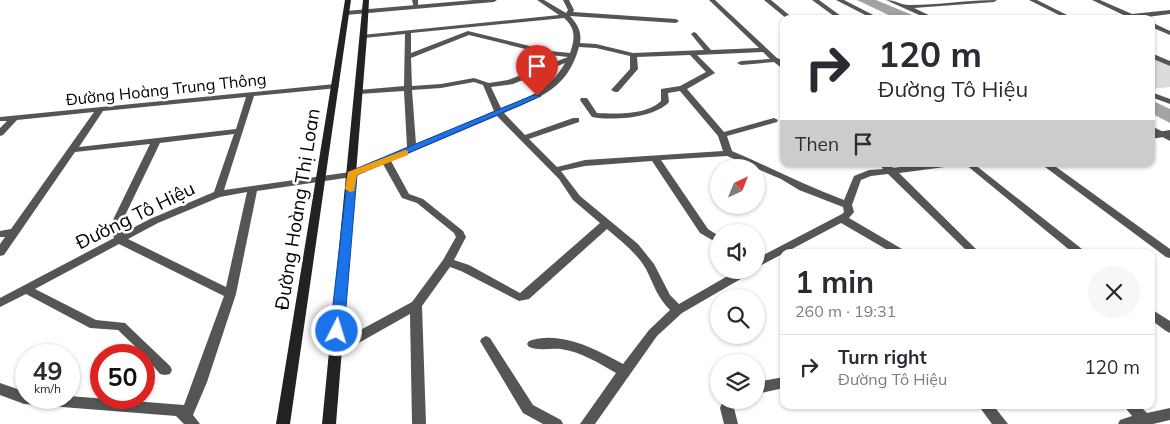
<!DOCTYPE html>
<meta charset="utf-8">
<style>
:root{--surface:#fff;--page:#f7f7f7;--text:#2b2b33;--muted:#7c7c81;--line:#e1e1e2}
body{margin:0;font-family:Mulish,sans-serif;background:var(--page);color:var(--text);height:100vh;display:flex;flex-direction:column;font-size:19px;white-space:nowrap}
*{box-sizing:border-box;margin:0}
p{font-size:16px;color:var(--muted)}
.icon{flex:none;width:28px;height:28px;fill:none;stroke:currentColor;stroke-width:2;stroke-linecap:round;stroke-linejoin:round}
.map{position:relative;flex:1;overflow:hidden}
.details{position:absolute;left:780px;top:249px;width:375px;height:160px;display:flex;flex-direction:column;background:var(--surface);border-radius:10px;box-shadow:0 1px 4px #0004}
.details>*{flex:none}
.hud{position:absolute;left:780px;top:15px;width:375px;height:152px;border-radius:10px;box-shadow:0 1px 4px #0004;background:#fff;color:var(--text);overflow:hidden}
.needle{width:32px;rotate:43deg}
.buttons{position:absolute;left:710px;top:159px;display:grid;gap:10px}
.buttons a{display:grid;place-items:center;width:55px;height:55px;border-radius:50%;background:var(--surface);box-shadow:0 1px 4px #0004;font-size:25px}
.speed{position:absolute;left:15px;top:344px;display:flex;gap:10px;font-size:25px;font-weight:700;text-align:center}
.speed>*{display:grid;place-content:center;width:65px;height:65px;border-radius:50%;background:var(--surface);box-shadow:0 1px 4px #0004;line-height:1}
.speed small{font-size:12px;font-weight:400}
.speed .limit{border:8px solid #d22;background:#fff;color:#111}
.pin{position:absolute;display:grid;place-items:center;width:42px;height:42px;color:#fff;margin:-51px -21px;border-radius:50% 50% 50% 0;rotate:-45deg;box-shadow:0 0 5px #0007}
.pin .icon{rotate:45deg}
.me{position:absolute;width:55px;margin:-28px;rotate:5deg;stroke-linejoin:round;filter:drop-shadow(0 0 4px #0008)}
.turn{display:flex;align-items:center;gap:18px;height:105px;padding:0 15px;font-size:22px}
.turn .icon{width:65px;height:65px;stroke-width:2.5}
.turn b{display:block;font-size:35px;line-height:42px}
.then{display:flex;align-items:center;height:48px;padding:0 15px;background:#0003;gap:10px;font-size:19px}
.round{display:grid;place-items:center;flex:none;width:52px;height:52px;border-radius:26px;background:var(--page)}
.summary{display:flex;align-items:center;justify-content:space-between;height:85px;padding:0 15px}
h1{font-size:30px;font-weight:700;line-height:38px}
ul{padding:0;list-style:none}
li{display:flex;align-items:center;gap:15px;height:65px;padding:0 15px;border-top:1px solid var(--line)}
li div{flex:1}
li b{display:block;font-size:19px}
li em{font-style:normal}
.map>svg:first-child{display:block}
</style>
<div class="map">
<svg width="1170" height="424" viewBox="0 0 1170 424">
<rect width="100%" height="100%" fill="#fff"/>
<path fill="#dcdcdc" d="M1151,56L1170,65V87L1151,89Z"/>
<path fill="#a3a3a3" d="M857,0H876L922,19H897Z
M1151,100L1170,109V123L1151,113Z"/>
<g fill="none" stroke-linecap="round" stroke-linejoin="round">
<path fill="#555" fill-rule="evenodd" d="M412,0H418V8H414Z
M537,0H544L566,13L568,10L563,0H569L574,10L573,12L676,19L679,21L676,23L570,16C577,24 582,31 580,43L596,44L633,53L704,50L691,34L694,32L696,33L711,50L759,48L709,0H715L777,58L780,59L784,64V70L774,62L741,65L737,63L741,61L770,59L763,52L697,55L715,73L687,89L724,132L774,118L778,120L777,122L727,136L732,151C770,167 806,186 844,200L854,176L869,170L883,169L879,164H888L895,169L979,252H968L888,174L871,176L861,180L852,205L854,212L849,218L902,249L903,252H891L841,223L756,268V259L842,214L844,212L843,207L799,190L781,179L727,156L661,160L708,229L719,236V244L700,233L652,161L585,166L561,171L580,196L638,244L654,264L670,295L679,304L738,270H753L751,273L682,313L657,336L595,424H580L616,373C599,363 581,352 561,349C550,348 539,351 529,347L527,344L529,341C560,330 596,349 623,364L649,330L670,310C657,297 654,285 646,269C636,252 621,241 607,229L529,299L519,301L461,271L450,267L422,306L426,424H412L410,314L339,354L335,355L331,354L329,350L331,346L412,302L443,260L456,237L454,233L417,203L402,198L383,164L352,177L257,191L236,294L207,382L193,415L200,424H184L176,416L24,404L0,395V383L26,392V398H69V396L184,405L224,296L119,244L35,289L96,320L125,323L170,366L172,370L170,374L165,375L160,374L144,355L118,330L90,328L26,294L0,307V298L114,238L110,226L150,144L75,152L4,255L0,256V244L5,237H0V231L11,229L94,112L17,120L3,135L0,136V128L7,121H0V117L335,84L339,86L338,88L254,96L224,190L350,172L407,147L404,91L359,94L355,92L359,90L404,86L405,34L364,38L361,36L362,35L559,15ZM564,18C576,28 575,39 570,53L550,51L468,31L411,53V33ZM469,35L550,55L568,57L508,80L489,83L474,78L441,84L412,86L411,58ZM579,47L596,48L630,56V69L611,90L615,92H618L638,69L637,57L690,55L706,72L680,86L661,89V101C647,115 616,114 597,113L587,98H581L580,100L592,117C612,121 655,118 669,102L668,93L680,91L718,136L723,151L585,160L557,167L529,139L579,122V118H573L525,135L504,113C540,97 567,90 579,47ZM565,63C548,92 530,96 501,108L491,87L513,84ZM474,82L483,85L494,111L416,144L412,90L441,88ZM246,97L236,129L79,147L103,111ZM497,116L559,179L573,200L600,223L520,293L469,265L454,260L466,237L463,231L423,199L409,194L391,161ZM234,134L214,192L150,219L123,233L120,226L160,143ZM247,192L226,287L128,239L158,223L220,197Z
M764,0H771L794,19H787Z
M812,0H819L845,19H838Z
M836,0H844L881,19H873Z
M886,0C895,0 901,5 909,5C938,5 968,0 997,0L994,2L914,8L937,19H928Z
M1092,0H1100L1132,14L1170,10V14L1132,19Z
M1151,22L1170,31V35L1151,27Z
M1151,92L1170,99V104L1151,97Z
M1151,126L1170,135V141L1151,131Z
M965,164H974L1082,249L1083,252H1072Z
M1041,164H1052L1170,249V258L1166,257Z
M1151,309L1170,321V333L1166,331L1151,320Z
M486,336L490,338L533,405L561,420L563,424H543L523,413L480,341L482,338Z
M784,377V388L756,394V382Z
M723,400H737L734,408L738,424H724L720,408Z
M978,405H993L1008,424H992Z
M1123,405H1139L1147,413L1170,408V420L1153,424H1118L1120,420L1132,416Z"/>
<path fill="#555" fill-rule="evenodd" d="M474,0H497L494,2L346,15L343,13L346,11Z
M1029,0H1037L1075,19H1067Z
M1151,53L1170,61V66L1151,58Z
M1170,130V136L1151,139V133Z
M926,164H950L945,167L892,174L887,171L892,168Z"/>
<path fill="#222" fill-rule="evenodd" d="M345,0H351L290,424H276Z
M363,0H369L367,36L336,424H322Z"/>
</g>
<path fill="#1a73e8" stroke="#114b97" d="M534,95L541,96L357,175L344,331L342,335H332L330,331L348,172Z"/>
<path fill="#f59e0b" d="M405,150L408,151V155L357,175L354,191L350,192L345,189L348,172Z"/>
<g text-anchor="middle" stroke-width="5" stroke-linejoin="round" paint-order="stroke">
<g font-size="16" fill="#000" stroke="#fff">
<text transform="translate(166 89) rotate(-6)" y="6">Đường Hoàng Trung Thông</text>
</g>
<g font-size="19" fill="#000" stroke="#fff">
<text transform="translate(297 209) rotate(-81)" y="7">Đường Hoàng Thị Loan</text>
<text transform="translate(135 215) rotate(-26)" y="7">Đường Tô Hiệu</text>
</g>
</g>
</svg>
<div class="buttons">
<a><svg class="needle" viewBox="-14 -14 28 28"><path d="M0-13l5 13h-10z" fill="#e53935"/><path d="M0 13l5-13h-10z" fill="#7c7c81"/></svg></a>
<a><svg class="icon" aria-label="sound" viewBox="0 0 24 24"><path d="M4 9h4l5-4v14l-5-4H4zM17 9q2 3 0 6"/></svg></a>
<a><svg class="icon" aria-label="search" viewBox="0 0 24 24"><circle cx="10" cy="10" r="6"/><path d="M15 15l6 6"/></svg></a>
<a><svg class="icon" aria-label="layers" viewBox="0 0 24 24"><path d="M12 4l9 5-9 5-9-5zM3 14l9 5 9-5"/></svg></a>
</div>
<div class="speed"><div>49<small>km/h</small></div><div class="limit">50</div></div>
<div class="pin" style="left:537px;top:96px;background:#d93025"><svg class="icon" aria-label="arrive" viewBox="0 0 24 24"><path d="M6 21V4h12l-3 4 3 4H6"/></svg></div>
<svg class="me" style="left:337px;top:331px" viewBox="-20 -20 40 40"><circle r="17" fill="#1a73e8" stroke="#fff" stroke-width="3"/><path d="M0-11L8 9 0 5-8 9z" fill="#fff"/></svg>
<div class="hud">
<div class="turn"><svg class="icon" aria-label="right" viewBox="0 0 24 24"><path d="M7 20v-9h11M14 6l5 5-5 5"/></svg><div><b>120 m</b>Đường Tô Hiệu</div></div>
<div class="then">Then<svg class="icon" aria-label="arrive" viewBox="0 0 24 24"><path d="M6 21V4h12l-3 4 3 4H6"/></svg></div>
</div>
<section class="details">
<div class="summary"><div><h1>1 min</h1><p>260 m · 19:31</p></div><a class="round"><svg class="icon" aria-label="close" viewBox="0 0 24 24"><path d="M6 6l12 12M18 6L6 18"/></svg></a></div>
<ul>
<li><svg class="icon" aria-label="right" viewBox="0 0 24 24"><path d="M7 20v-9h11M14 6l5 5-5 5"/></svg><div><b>Turn right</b><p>Đường Tô Hiệu</p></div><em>120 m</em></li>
</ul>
</section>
</div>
